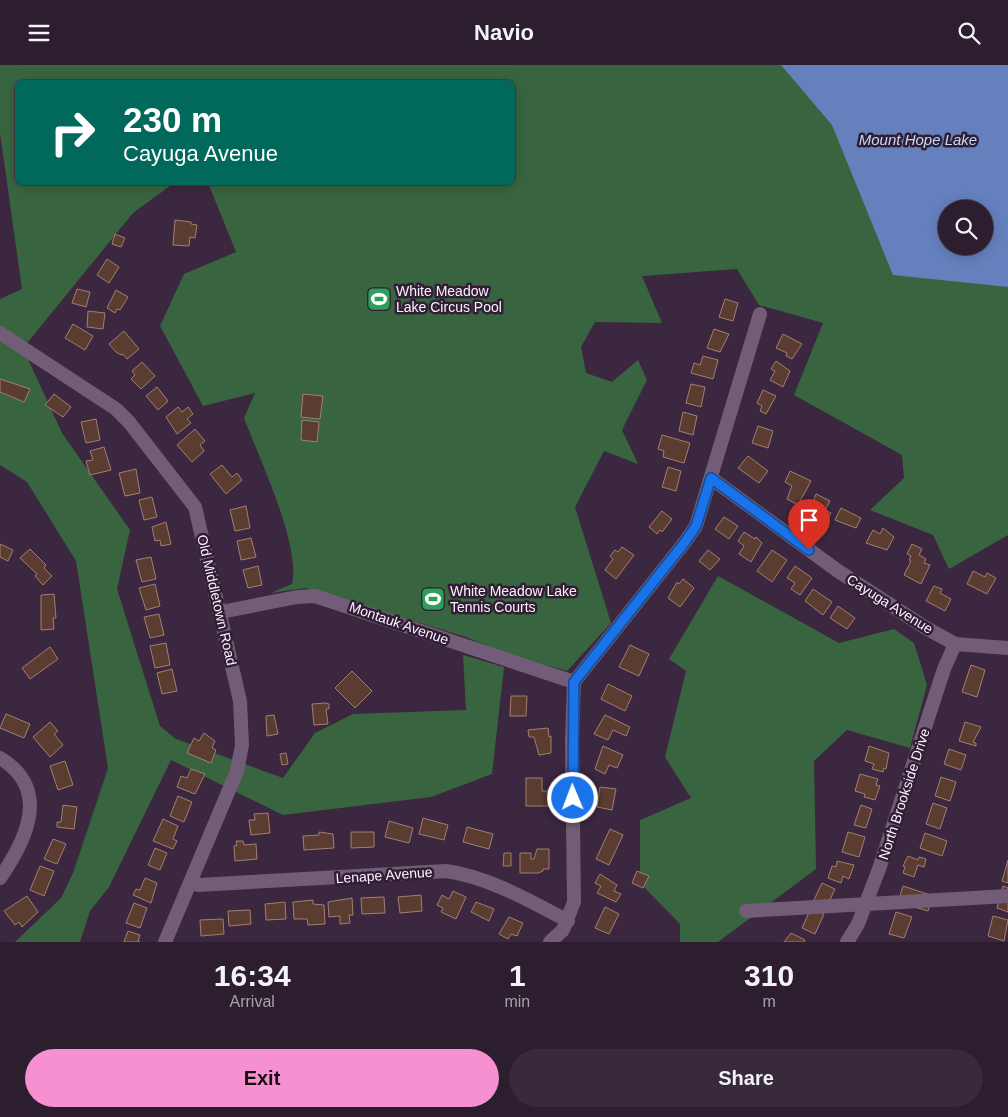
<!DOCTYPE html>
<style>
:root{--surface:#2c1d2f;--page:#382a3b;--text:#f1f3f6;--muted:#a6a2aa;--line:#483b4b;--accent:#f690d0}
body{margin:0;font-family:Arial,sans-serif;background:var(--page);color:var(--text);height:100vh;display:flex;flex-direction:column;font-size:19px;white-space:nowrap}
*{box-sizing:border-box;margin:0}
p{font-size:16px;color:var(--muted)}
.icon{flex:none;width:28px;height:28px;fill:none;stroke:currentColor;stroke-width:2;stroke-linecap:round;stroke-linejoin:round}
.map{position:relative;height:877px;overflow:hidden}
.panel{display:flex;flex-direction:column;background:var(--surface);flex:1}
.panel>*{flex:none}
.hud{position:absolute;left:15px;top:15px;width:500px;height:105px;border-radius:8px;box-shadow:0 2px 12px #0003,0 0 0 1px var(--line);background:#00695c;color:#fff;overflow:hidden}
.fabs{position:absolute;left:938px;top:135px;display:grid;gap:10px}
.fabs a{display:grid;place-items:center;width:55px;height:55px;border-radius:50%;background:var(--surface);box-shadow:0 2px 12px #0003,0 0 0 1px var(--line);font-size:25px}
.pin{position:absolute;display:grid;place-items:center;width:42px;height:42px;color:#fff;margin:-51px -21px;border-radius:50% 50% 50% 0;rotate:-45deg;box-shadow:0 0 5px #0007}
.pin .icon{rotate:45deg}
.me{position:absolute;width:55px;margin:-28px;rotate:359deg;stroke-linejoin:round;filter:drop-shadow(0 0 4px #0008)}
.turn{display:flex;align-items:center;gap:18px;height:105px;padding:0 25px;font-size:22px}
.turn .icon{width:65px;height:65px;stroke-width:2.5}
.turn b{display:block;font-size:35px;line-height:42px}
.eta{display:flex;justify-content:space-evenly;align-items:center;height:85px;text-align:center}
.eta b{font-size:30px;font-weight:700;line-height:35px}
.action{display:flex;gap:10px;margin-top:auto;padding:10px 25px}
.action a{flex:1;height:58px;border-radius:30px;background:var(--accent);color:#111;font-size:20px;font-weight:700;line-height:58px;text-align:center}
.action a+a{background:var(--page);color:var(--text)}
header{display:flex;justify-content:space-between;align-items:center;height:65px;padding:0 25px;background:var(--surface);font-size:22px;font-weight:700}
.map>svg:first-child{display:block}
</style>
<header><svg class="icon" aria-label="menu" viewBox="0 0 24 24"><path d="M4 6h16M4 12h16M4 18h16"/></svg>Navio<svg class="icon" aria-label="search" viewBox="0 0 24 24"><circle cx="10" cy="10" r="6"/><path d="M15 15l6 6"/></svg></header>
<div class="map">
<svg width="1008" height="877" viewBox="0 0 1008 877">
<rect width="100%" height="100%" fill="#3b273f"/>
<path fill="#38653f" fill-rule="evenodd" d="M0,0H1008V470L949,504L933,470L870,445L904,413L902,390L794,330L823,258L759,240L737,204L642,211L662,258L595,257L581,282L586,308L612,317L638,295L647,315L622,365L638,399L604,386L575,442L611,558L567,606L507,589L466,572L305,523L271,528L292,519C301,480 259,393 244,353L255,328L203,341L160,261L184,209L236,187L208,118H512V18H18V118H174L133,148L23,283L62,368L130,465L117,524L160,661L176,674L283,713L315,668L353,649L466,645L463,590L504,602L492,709L431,732L283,750L171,695L109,822L90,846L80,877H15L61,833L73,808L108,703L76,496L27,417L0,400V234L22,224L0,68ZM946,144H984V181H946Z
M718,511L839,578L894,564L914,578L927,620L910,683L847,665L814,696L816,804L718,877H680V859L640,818V755L691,733L665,692L686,606L669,594Z"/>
<path fill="#6480bd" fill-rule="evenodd" d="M781,0H1008V222L893,210L832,60ZM946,144H984V181H946Z"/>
<path fill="#5b3c30" stroke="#a37f72" d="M175,155L191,157V159L197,160L195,173L190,172L189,181L173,180Z
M115,169L125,173L121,182L112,179Z
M107,194L119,202L109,218L97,210Z
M77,224L90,227L86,242L72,238Z
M116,225L128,232L120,245L117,244L115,248L107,243Z
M725,234L738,238L733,256L719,252Z
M88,246L105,248L103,264L87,262Z
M73,259L93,271L85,285L65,273Z
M714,264L729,269L720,287L707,283Z
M124,266L139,284L127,294L123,289L121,290L116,287L109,279Z
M783,269L802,279L792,294L786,291L787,288L776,283Z
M703,291L718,295L713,314L691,308L694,298L700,300Z
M776,296L790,306L783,322L770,315L775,306L771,304Z
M142,297L155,311L141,324L131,314L135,310L132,306Z
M0,314L30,324L24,337L0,327Z
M691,319L705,322L701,342L686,338Z
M157,322L168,336L158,345L146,331Z
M763,325L776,331L766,349L760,346L762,341L757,338Z
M54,329L71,342L63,352L45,340Z
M303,329L323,331L320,354L301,352Z
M178,342L182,347L188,342L193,349L187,354L191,358L177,369L166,352Z
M683,347L697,351L693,370L679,366Z
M96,354L100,375L86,378L81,357Z
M302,355L319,357L317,377L301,375Z
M758,361L773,366L768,383L752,378Z
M195,364L205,376L200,380L204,386L192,397L177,380Z
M662,370L690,378L684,398L663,392L664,386L658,384Z
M104,382L111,405L90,410L86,396L93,395L90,386Z
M748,391L768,406L759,418L738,403Z
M222,400L232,412L237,408L242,415L226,429L210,409Z
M668,402L681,406L676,426L662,422Z
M136,404L140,428L125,431L119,408Z
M790,406L811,416L798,440L787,434L792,421L785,417Z
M816,429L830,436L825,445L831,448L825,461L807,452Z
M152,432L157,452L144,455L139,435Z
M246,441L250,463L235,466L230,445Z
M841,443L861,453L856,463L835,455Z
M662,446L672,454L662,467L660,465L657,469L649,462Z
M724,452L738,461L729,474L715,464Z
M166,457L171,479L161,481L160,475L155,476L152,462Z
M883,463L894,472L887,485L866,478L873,465L880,469Z
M744,467L755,474L756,472L762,478L751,497L739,489L744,481L738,476Z
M251,473L256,492L241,495L237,476Z
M0,479L13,485L8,496L0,492Z
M912,479L922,484L919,490L926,494L924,498L930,500L921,519L904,510L911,496L909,495L911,491L907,489Z
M622,482L634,490L616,514L605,505L613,494L610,491L615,485L618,487Z
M30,484L46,500L44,503L52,511L43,520L35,511L37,509L20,493Z
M708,485L720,494L710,505L699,496Z
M772,485L787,495L772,517L757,506Z
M151,492L156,514L142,517L136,495Z
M258,501L262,520L248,523L243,505Z
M795,501L812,513L800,530L791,524L795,518L787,513Z
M973,506L985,512L987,508L996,513L987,529L967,519Z
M683,514L694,523L680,542L668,533L677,517L679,519Z
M155,519L160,541L146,545L139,523Z
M934,521L942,524L940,528L951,534L945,546L926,536Z
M813,524L832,537L823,550L805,536Z
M54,529L56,553H53L54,564L41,565V530Z
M838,541L855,553L847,564L830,553Z
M159,549L164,570L150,573L144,552Z
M166,578L170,600L155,603L150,581Z
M630,580L649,589L639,611L619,602Z
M50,582L58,594L30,614L22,603Z
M971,600L985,605L977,632L962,627Z
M172,604L177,626L162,629L157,608Z
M352,606L372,626L355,643L335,623Z
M608,619L632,631L625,646L601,634Z
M511,631H527L526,651H510Z
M325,638L329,639V644H326L328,659L314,660L312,639Z
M6,649L30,659L24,673L0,663Z
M274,650L278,669L267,671L266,651Z
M605,650L630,662L626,671L613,665L608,675L594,669Z
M50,657L58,666L54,669L63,680L50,692L33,672Z
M965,657L981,662L973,677L976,678V681L959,676Z
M548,663L549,672L551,671V688L539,690L534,672H529L528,665Z
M204,668L215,676L212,683L216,685L211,698L187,688L194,673L199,676Z
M603,681L623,690L617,703L609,700L605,709L595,704Z
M869,681L889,688L886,704L884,703L883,707L872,704L874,699L865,696Z
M949,684L966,690L961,705L944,699Z
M286,688L288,699L282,700L280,689Z
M65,696L73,720L58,725L50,701Z
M191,704L205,709L195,729L177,722L181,711L187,713Z
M860,709L878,714L876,720L880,721L875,735L864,732L865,729L855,726Z
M941,712L956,717L950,736L935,731Z
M526,713H542V726H549V741H526Z
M600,722L616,724L612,745L597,742Z
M178,731L192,737L184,757L170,751Z
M933,738L947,743L940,764L926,759Z
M63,740L77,742L74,764L57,762V757H61Z
M861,740L872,744L866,763L854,760Z
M268,748L270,768L251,770L249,755H255L254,749Z
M423,753L448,760L444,775L419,769Z
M163,754L178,761L173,774L177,776L173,784L153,776Z
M389,756L413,763L409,778L385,772Z
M467,762L493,769L489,784L463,777Z
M610,764L623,770L609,800L596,794Z
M319,767L333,769L334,783L304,785L303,771L319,770Z
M351,767H374V782L351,783Z
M848,767L865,772L859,792L842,787Z
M925,768L947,776L942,791L920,783Z
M53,774L66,779L57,799L44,794Z
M236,776H243L244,780L256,779L257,794L235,796L234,781L237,780Z
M155,783L167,788L160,805L148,800Z
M537,784H549V804H543V806L538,808H520V788H531V794H534Z
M504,788H511V801H503Z
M908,791L918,795L919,792L926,794L924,802L918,800L914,812L903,808L905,802L903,801Z
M1008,795V818L1002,816Z
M837,796L854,800L849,814L843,811L841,818L828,813L832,801L836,802Z
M40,801L54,806L44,831L30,825Z
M637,806L649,811L643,823L632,818Z
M600,809L617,820L614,826L621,829L616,837L597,828L601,821L595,818Z
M145,813L157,818L151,838L133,830L136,824L140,825Z
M822,818L835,824L826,843L813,837Z
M903,821L933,831L928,846L898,837Z
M1003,821L1008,823V847L997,843Z
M453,826L466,832L456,854L441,847L443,843L437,840L442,830L449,834Z
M421,830L422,846L400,848L398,832Z
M27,831L38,847L22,862L19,857L15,860L4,846Z
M384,832L385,848L362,849L361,833Z
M352,833L353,850H349L350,858L340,859V851L329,852L328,837Z
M313,835V839L324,840L325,859L308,860L307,854H294L293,837Z
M285,837L286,854L266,855L265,839Z
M476,837L494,844L489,856L471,847Z
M134,838L147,843L140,863L126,858Z
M605,842L619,849L609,869L595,863Z
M811,843L824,849L815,869L802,863Z
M250,845L251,859L229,861L228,846Z
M896,847L912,852L904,873L889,869Z
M993,851L1008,855L1004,876L988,871Z
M509,852L523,858L517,871L511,869L508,874L499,869Z
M223,854L224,869L201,871L200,855Z
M128,866L140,870L138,876L140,877H124Z
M791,868L805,875L804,877H784Z"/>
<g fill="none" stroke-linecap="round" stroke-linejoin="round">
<path stroke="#735c77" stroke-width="14" d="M0,268L116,344L129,357L195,442L240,636L242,680L237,706L165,877
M711,413L838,506L926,563L955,579L1008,583
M221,547L297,532L315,531L574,617
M0,693C51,724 27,774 0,813
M190,817L198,820L446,806C489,812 530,836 568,856
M746,846L1008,831
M550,877L563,865L574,837L572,676L574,617L685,477L696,461L760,249
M847,877L858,859L879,804L944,604L955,579"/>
</g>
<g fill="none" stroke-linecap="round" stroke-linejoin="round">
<g stroke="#114b97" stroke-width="12">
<path id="route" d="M573,733L574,617L685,477L696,461L711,413L809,485"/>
</g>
<use href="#route" stroke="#1a73e8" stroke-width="9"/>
</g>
<defs>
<g id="stadium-square" transform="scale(1.25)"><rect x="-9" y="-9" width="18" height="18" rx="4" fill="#2e9e5b" stroke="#311e34"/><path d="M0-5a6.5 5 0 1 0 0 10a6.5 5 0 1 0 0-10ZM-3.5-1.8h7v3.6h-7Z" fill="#fff"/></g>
</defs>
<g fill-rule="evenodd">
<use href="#stadium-square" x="379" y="234"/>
<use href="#stadium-square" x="433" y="534"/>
</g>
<g text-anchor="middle" stroke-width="5" stroke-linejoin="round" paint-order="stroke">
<g font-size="14" fill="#fbf1fd" stroke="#311e34" text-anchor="start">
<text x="396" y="231">White Meadow<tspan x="396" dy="16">Lake Circus Pool</tspan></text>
<text x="450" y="531">White Meadow Lake<tspan x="450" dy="16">Tennis Courts</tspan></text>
</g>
<g font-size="14" fill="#fbf1fd" stroke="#311e34">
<text transform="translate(217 535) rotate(77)" y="5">Old Middletown Road</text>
<text transform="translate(890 539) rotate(32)" y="5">Cayuga Avenue</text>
<text transform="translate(399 558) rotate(19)" y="5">Montauk Avenue</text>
<text transform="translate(904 729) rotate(-72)" y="5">North Brookside Drive</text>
<text transform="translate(384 810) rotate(-4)" y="5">Lenape Avenue</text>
</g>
<g font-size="15" font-style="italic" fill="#c7d8fb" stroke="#311e34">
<text x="918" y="80">Mount Hope Lake</text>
</g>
</g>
</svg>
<div class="fabs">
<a><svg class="icon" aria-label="search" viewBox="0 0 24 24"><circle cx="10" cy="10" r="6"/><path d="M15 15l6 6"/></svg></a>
</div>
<div class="pin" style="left:809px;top:485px;background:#d93025"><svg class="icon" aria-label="arrive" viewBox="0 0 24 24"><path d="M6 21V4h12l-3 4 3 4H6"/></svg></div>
<svg class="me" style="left:573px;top:733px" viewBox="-20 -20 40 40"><circle r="17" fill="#1a73e8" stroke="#fff" stroke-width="3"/><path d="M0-11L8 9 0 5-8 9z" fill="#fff"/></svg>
<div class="hud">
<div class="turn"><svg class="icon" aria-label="right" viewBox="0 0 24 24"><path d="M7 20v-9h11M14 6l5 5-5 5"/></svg><div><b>230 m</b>Cayuga Avenue</div></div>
</div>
</div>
<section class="panel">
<div class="eta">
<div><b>16:34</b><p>Arrival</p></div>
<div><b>1</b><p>min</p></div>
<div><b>310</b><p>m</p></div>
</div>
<div class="action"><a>Exit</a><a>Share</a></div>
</section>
